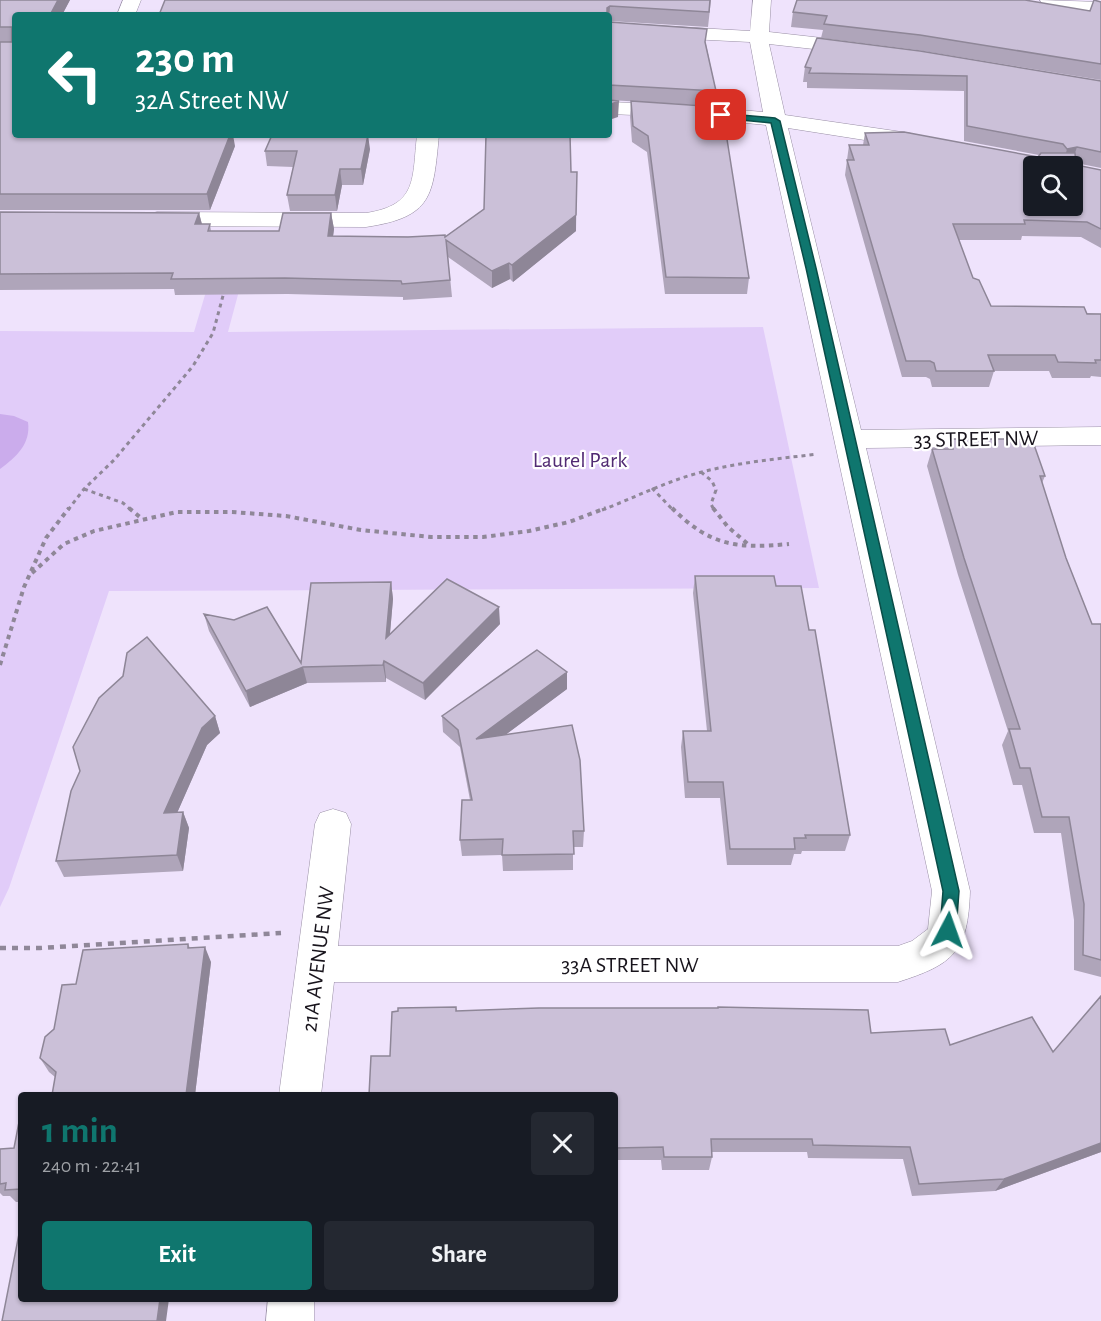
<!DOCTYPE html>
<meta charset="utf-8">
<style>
:root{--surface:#171b24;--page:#242831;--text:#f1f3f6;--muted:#9ea1a6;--accent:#0f766e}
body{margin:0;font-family:"Alegreya Sans",sans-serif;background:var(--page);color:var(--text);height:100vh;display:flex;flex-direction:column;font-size:22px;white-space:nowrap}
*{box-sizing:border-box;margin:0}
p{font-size:20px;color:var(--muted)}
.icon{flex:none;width:33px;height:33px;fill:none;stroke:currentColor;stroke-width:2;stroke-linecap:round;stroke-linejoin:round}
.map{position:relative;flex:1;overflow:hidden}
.panel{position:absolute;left:18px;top:1092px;width:600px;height:210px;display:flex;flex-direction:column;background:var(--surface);border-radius:6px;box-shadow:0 2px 4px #0004}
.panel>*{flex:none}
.guide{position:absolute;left:12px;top:12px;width:600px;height:126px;border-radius:6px;box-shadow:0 2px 4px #0004;background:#0f766e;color:#fff;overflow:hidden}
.tools{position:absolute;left:1023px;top:156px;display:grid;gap:12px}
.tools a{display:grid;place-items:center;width:60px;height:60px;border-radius:6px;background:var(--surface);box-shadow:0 2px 4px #0004;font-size:30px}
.pin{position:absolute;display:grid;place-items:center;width:51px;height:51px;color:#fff;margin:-26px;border-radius:12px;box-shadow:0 3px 9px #0006}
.me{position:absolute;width:66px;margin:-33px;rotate:4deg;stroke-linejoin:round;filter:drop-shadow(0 0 4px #0008)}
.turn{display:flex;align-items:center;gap:21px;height:126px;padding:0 24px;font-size:27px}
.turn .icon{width:78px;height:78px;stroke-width:2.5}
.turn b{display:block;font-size:42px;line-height:51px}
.round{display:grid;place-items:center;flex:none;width:63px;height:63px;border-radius:6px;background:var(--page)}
.summary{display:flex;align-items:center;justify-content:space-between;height:102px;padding:0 24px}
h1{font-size:36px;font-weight:600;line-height:45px;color:var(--accent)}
.primary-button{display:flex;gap:12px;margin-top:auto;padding:12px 24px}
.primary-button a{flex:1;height:69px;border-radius:6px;background:var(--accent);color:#fff;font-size:24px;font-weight:600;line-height:69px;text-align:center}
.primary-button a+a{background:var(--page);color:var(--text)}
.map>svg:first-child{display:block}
</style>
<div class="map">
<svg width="1101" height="1321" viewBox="0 0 1101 1321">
<rect width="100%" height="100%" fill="#efe3fc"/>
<path fill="#e1ccf9" d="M224,231H255L228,332L763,327L819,588L109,591L9,888L0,907V331L194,332Z"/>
<path fill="#cbacec" d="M0,414L14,416L28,422C31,444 16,457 0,469Z"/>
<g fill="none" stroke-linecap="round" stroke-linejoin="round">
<g stroke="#998fa5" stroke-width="1">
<path id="minor" d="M123,0H141L135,15H117Z
M753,0H771L769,32L858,42L865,44L868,48L865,52L858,54L769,44L785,115L909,133L917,135L920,140L917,145L909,147L788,128L861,430L1101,427V445L866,448L970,891C968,952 954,964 898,982H334L321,1095H279L315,824L320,813L333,809L346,813L351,824L338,946H898L912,941L928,929L932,891L766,125L684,117L609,114V102L684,105L763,112L750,42L609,35V23L750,31Z
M1040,0L1101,2V14L1049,6L1042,4Z
M417,135H439C433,196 433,217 366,227L157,226L149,224L145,219L149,214L157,212L366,213C418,205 412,179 417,135Z
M268,1299H314V1321H266Z"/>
</g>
<path stroke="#8f8798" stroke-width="3" stroke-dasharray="4 4" stroke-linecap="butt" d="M701,472L712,481L716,490L711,504L714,510
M652,488L673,510
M84,489L123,503L131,510
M68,510L84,489L114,460L193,366L213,333L224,292
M602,510C636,497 667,481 702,472C740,462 778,459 817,454"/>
<path stroke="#8f8798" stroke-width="4" stroke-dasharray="4.5 4.5" stroke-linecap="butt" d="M129,508L141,518
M672,508C710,546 737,549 789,544
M713,508L728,527L749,545
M32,573L64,544L94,531L177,512H232L286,516L361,530L431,537H483L529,531L569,522L606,508
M0,665L24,587L46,538L69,508"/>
<path stroke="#8f8798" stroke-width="4.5" stroke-dasharray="6 6" stroke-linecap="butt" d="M0,948H40L281,933"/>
<use href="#minor" fill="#fff" fill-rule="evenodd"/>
</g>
<path fill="#afa5ba" d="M0,0H70L62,15H15V135L235,146L210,210H0Z
M711,0L708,27L609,21L159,15Z
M1101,2V80L917,50L821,38L823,30L791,27L793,12L1090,11Z
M609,22L706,44L716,91L714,106L609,100Z
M805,67L1101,81V168L1076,163V165L1101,170V248L1081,237L1022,236L1021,240H959L973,278L991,306L1101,314V377L1091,376L1090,378H1052L1049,371H994L989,387H932L930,379L926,377H902L845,175L849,145H863L865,133L1038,157L1039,155L964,141V91L807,88V82H803Z
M631,101L749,278L747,294H665L647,152L632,142L630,117Z
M486,135H573L570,136L571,172H577L576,231L513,282L510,279L492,288L448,257L452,297L403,300V297L288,294L175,295L174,289L0,290V212L199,213L202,224H210L211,231H279L331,213L334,229L333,236L445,237L484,209Z
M370,149L363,185H342L337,211H290L287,195L293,167L267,166L265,151Z
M951,439L1045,476L1042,483L1066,558L1092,624H1101V977L1074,970V920L1061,833H1034L1022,785H1013L1002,745L1008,731L958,575L927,466L932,449H948Z
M695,576L776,586L809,630L850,835L845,851H802L801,854H794L791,865H727L720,798H685L681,747L683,731H707L693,593Z
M391,582L393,599L390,634L500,624L425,700L386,678V682L307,683L250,707L209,631L204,614L234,620L301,663Z
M567,672V689L505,735L584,831L583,847H573V870L503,871L502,855L462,856L460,840L470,800L460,747L443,732L442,716Z
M215,716L220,733L207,745L177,813L183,812L189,828L183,871L64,877L56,861Z
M188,944L190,948L211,962L195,1095H52L55,1077L49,1072L40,1058L76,984Z
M456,1007L457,1011L871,1033L950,1045L1101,1152L995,1191L912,1196L903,1159L808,1158L807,1152H712V1157L709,1170H662L661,1160H615V1095L390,1056Z
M21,1122V1202H16L10,1196H3L0,1193V1149L14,1148Z"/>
<path fill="#8e8697" d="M58,0H70L62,15H50Z
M610,6L609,21V15H607V8Z
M619,101L618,117L609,120V105Z
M230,135H233L235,146L210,210L207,194Z
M368,135L370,149L363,185L361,169Z
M1077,147L1072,162L1063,164L1067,149Z
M340,169L342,185L337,211L335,195Z
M199,213L203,229L195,224Z
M331,213L334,229L331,252L328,236Z
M576,215V231L513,282L512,265Z
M509,263L510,279L492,288V271Z
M391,582L393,599L388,655L386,638Z
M499,607L500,624L425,700L423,683Z
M384,661L386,678V682L383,665Z
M303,667L307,683L250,707L246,691Z
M567,672V689L477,756L476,739Z
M215,716L220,733L207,745L170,829L164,813L202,728Z
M183,812L189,828L183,871L177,855Z
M205,947L211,962L195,1095H186Z
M1101,1143V1152L995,1191L1004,1179Z
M160,1299H169L166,1321H157Z"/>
<path fill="#cbc0d8" stroke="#8e8697" stroke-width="1.5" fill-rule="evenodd" d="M0,0H58L50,15H15V135H230L207,194H0V42H12V27H0Z
M165,0H710L709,12L610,6L607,8V15H159Z
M797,0H1025L1090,11L1094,0L1101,2V64L920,35L824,24L827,16L793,12Z
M609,22L707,29L705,42L716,91L609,85Z
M817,38L920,51L1101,81V152L1077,147L1067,149L1063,144L967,126V76L809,73L811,68L805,67Z
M609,100L619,101L609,105Z
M631,101L719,107L723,133H726L749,278L666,277L648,136L633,126Z
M904,132L1038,157L1041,153H1075L1076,165L1101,170V229L1087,222L1024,220L1025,224H953L973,278L979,280L991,306L1084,307L1087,314H1101V360H1095L1096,363L1058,362L1055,355H988L994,371H936L934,363L930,361H906L847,160H854L849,145H869L865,133ZM1034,166H1072V206H1034Z
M272,135H368L361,169H340L335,195H287L297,151H265Z
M486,135H570L571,172H577L576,215L512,265L509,263L492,271L446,240L450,280L402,284L401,281L285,278L171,279L173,273L0,274V212L199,213L195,224H210L208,231H279L283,213H331L328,236L408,237L445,235V237L484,209Z
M951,439H1032L1045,476H1040L1066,558L1092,624H1101V960L1083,955L1084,904L1069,817H1042L1030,768H1020L1009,729H1020L964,558L932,449H953Z
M695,576H774L776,586H801L809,630H815L850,835H805L806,838H794L795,849H730L723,782H688L683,731H711Z
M447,579L499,607L423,683L384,661L383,665L303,667L246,691L204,614L234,620L267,607L301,663L311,583L391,582L386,638Z
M147,637L215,716L202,728L164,813L183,812L177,855L56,861L71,791L80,771L73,747L99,698L123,676L127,653Z
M537,650L567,672L476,739L572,725L580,760L584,831H573L574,854L502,855L503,839L460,840L462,800H472L458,730L442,716Z
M188,944V948L205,947L186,1095H52L56,1072L40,1058L45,1037L54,1029L62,985L76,984L83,950Z
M1101,996V1143L1004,1179L919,1184L910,1147L813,1145L812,1139H711L712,1157H664L663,1147L615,1148V1095H369L371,1056H390L392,1012L398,1011V1008L456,1007V1011L539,1008H718V1007L868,1010L871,1033L945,1029L950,1045L1032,1017L1053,1052Z
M19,1122H21V1189L5,1190L6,1183L0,1184V1149L14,1148Z
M19,1234H21V1299H160L157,1321H2Z"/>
<path fill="#0f766e" stroke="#0a4d48" stroke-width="1.5" d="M718,113L775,118L780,121L816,268L959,891L956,930L954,935L948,937L943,935L940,930L943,891L806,268L771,123L721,118L717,115Z"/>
<g text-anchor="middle" stroke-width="4.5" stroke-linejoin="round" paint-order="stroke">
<g font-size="22" fill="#18141c" stroke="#fff">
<text transform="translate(976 438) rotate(-1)" y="8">33 STREET NW</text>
<text transform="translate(317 959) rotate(-83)" y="8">21A AVENUE NW</text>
<text x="630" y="972">33A STREET NW</text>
</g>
<g font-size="22" fill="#512a73" stroke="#fff">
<text x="580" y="467">Laurel Park</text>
</g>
</g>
</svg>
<div class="tools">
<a><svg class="icon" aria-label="search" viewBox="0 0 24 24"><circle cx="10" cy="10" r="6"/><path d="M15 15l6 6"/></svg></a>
</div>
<div class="pin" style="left:721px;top:115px;background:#d93025"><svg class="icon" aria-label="arrive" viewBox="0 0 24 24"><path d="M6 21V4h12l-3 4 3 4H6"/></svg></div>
<svg class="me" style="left:948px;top:930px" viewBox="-20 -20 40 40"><path d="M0-17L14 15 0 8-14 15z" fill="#0f766e" stroke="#fff" stroke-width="4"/></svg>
<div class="guide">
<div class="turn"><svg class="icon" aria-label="left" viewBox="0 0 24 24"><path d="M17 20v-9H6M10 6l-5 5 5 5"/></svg><div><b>230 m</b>32A Street NW</div></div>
</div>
<section class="panel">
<div class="summary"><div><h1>1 min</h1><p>240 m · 22:41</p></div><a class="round"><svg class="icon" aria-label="close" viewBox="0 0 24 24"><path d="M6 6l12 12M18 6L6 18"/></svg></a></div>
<div class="primary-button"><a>Exit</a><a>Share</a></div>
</section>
</div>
